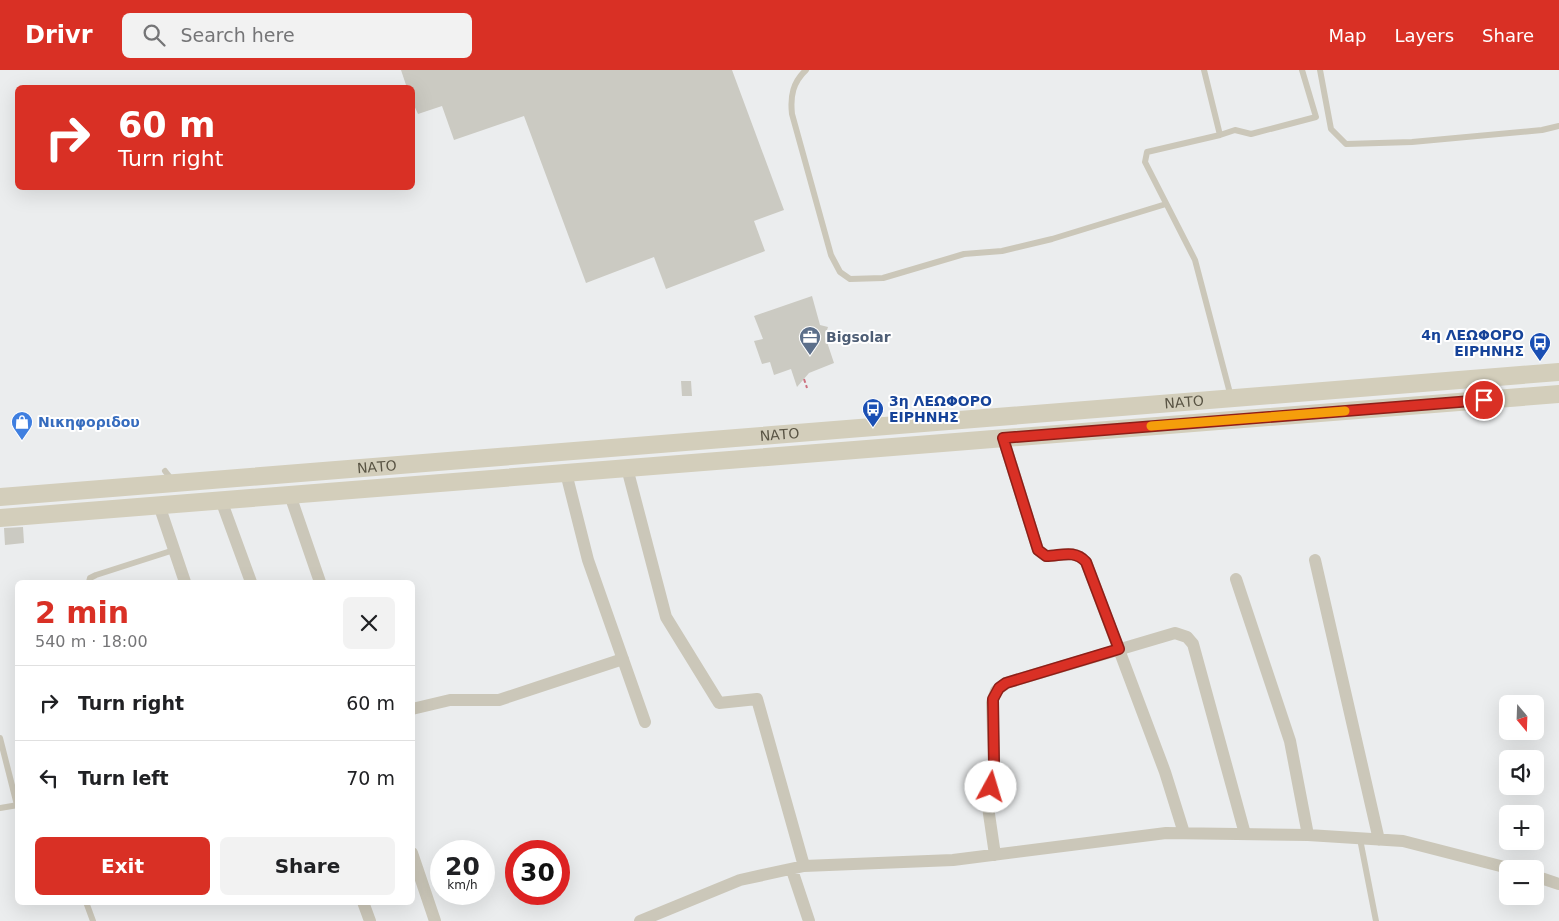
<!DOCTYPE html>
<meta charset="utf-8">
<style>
:root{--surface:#fff;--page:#f2f2f2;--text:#202124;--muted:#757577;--line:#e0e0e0;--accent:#d93025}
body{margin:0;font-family:"DejaVu Sans",sans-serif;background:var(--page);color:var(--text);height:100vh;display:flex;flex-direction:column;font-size:19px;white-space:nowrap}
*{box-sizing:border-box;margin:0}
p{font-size:16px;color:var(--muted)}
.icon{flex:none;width:28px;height:28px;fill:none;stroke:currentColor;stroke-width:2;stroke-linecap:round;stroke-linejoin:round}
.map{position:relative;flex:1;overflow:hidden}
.details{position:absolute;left:15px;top:510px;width:400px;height:325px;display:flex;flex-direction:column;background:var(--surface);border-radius:8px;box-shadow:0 5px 20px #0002}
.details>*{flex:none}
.hud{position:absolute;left:15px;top:15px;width:400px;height:105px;border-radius:8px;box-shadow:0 5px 20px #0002;background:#d93025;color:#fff;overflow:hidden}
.needle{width:32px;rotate:161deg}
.fabs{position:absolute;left:1499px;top:625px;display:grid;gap:10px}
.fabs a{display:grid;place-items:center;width:45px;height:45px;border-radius:8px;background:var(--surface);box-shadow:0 5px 20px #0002;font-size:25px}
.speed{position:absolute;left:430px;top:770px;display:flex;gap:10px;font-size:25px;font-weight:700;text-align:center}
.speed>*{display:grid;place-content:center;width:65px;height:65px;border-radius:50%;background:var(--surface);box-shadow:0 5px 20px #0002;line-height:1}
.speed small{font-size:12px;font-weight:400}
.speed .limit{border:8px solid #d22;background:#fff;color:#111}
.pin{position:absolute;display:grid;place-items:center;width:42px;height:42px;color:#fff;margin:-21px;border:2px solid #fff;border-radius:50%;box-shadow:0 1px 5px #0007}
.me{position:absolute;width:55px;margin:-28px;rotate:6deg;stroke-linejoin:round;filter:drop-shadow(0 0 4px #0008)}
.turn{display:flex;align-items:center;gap:18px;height:105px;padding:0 20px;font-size:22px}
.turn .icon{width:65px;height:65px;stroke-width:2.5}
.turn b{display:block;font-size:35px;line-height:42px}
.round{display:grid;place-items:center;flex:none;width:52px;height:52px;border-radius:8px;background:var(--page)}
.overview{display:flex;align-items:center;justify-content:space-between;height:85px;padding:0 20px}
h1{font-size:30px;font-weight:700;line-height:38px;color:var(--accent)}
.action{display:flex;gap:10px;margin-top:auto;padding:10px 20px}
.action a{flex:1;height:58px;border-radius:8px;background:var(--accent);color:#fff;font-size:20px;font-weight:700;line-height:58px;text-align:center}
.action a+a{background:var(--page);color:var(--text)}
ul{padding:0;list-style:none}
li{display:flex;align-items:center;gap:15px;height:75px;padding:0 20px;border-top:1px solid var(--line)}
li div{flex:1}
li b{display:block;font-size:19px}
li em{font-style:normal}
header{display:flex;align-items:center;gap:30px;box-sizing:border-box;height:70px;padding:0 25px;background:var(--accent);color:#fff}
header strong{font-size:24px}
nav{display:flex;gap:28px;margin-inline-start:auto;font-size:18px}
.search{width:350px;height:45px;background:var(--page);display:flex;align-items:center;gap:12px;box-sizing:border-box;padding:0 18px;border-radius:8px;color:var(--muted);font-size:19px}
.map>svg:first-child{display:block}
</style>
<header>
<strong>Drivr</strong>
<div class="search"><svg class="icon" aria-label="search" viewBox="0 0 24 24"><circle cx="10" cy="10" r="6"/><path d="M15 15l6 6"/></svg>Search here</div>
<nav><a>Map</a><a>Layers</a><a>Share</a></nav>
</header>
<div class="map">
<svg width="1559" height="851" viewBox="0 0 1559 851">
<rect width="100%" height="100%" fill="#ebedee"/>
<path fill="#cbcac2" d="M401,0H732L784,140L754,151L765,181L666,219L654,187L586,213L524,46L454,70L442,36L418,44L412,31V18H407Z
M812,226L820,255L828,257L825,266L834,293L809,303L797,317L791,299L774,305L770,292L762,294L754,271L763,269L754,246Z
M681,311H691L692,326H682Z
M23,457L24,473L5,475L4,458Z"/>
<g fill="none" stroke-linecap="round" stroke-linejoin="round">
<path stroke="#cc707f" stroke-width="2" stroke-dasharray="4 2.5" stroke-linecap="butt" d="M804,309L807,318"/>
<path stroke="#cbc7b9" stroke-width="6" d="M806,0C793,12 790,26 792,44L831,185L840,202L850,209L883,208L964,184L1002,181L1052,169L1166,134
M1204,0L1220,65L1147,82L1145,92L1195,190L1231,327
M1320,0L1331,59L1346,74L1412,72L1542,60L1559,56
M1220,65L1235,60L1251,64L1316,47L1302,0
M165,401L172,410
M89,512L90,508L96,505L174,480
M0,668L17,735
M0,738L18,735
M1360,769L1376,851
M86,832L93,851"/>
<path stroke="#cbc7b9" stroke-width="12" d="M1003,368L1038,480L1046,486C1061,486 1074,479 1086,492L1165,702L1184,763
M627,398L666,547L719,633L757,629L804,796
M566,403L588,490L645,652
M290,425L320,512
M221,430L251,512
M159,435L185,512
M1315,490L1379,770
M1236,509L1290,671L1308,765
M412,639L450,630H499L623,589
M412,783L435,851
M995,785L988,737L994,692L992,633L996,621L1006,613L1175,563L1187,567L1193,574L1245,764
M792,800L809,851
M1535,806L1559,814
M363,832L370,851
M640,851L740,810L804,796L953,790L1166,763L1308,765L1403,771L1512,799"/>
<g stroke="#d3cebb" stroke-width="18">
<path id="s1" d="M0,427L1559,302"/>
<path d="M0,448L1559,324"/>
</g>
</g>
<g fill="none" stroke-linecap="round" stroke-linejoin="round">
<g stroke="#8d1f18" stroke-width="12">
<path id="route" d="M991,717L994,692L993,629L999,618L1006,613L1119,579L1086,492C1074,479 1061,486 1046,486L1038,480L1003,368L1484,330"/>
</g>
<use href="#route" stroke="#d93025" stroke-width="9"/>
<path stroke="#f59e0b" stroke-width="9" d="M1151,356L1345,341"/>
</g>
<defs>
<g id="office-pin" transform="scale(1.125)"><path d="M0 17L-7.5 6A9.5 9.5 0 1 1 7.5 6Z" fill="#5c6f8a" stroke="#fff"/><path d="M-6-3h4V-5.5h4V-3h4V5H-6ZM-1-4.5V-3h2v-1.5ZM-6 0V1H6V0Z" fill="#fff"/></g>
<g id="bus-pin" transform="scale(1.125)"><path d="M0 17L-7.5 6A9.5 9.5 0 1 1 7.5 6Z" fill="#1a4fb4" stroke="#fff"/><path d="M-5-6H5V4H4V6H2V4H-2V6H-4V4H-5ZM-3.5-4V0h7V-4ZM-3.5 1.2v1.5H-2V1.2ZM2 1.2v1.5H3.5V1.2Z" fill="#fff"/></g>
<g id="shop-pin" transform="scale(1.125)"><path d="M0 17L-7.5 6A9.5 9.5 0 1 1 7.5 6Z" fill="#3f7fe0" stroke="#fff"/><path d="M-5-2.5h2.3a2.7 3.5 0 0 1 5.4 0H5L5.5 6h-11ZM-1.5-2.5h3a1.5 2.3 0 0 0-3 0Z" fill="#fff"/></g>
</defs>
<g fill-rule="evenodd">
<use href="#office-pin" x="810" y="267"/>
<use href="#bus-pin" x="1540" y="273"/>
<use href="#bus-pin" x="873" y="339"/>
<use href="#shop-pin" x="22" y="352"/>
</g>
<g text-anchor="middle" stroke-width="4" stroke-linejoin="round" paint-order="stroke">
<g font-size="14" font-weight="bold" fill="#164399" stroke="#fff" text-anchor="end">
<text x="1524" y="270">4η ΛΕΩΦΟΡΟ<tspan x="1524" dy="16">ΕΙΡΗΝΗΣ</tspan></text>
<text x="889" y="336" text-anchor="start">3η ΛΕΩΦΟΡΟ<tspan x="889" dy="16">ΕΙΡΗΝΗΣ</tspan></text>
</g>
<g font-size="14" font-weight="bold" fill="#4e5e75" stroke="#fff" text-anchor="start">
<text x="826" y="272">Bigsolar</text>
</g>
<g font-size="14" fill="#595444" stroke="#fff">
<text dy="5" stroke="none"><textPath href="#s1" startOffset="1188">ΝΑΤΟ</textPath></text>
<text dy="5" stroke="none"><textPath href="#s1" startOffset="782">ΝΑΤΟ</textPath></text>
<text dy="5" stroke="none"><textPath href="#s1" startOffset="378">ΝΑΤΟ</textPath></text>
</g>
<g font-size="14" font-weight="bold" fill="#366cbe" stroke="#fff" text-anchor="start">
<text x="38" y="357">Νικηφοριδου</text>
</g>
</g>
</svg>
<div class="fabs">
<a><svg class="needle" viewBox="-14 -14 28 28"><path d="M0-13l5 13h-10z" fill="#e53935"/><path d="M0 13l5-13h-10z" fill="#757577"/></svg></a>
<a><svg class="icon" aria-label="sound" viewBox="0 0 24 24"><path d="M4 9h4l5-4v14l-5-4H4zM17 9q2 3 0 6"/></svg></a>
<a>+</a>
<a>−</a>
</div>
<div class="speed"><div>20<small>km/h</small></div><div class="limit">30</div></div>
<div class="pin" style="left:1484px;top:330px;background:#d93025"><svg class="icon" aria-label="arrive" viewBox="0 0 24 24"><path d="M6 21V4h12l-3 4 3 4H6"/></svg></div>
<svg class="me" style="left:991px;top:717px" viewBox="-20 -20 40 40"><circle r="19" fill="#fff"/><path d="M0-13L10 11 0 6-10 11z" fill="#d93025"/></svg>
<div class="hud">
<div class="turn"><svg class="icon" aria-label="right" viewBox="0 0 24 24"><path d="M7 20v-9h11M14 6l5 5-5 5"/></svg><div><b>60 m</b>Turn right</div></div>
</div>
<section class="details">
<div class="overview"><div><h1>2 min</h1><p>540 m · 18:00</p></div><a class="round"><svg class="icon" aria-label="close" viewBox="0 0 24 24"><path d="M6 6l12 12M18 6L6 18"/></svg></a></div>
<ul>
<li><svg class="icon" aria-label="right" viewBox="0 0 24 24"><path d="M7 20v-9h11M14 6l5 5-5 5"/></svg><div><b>Turn right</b></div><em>60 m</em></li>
<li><svg class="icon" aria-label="left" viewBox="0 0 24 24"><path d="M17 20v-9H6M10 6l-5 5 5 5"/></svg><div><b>Turn left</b></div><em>70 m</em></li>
</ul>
<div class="action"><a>Exit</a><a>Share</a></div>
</section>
</div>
